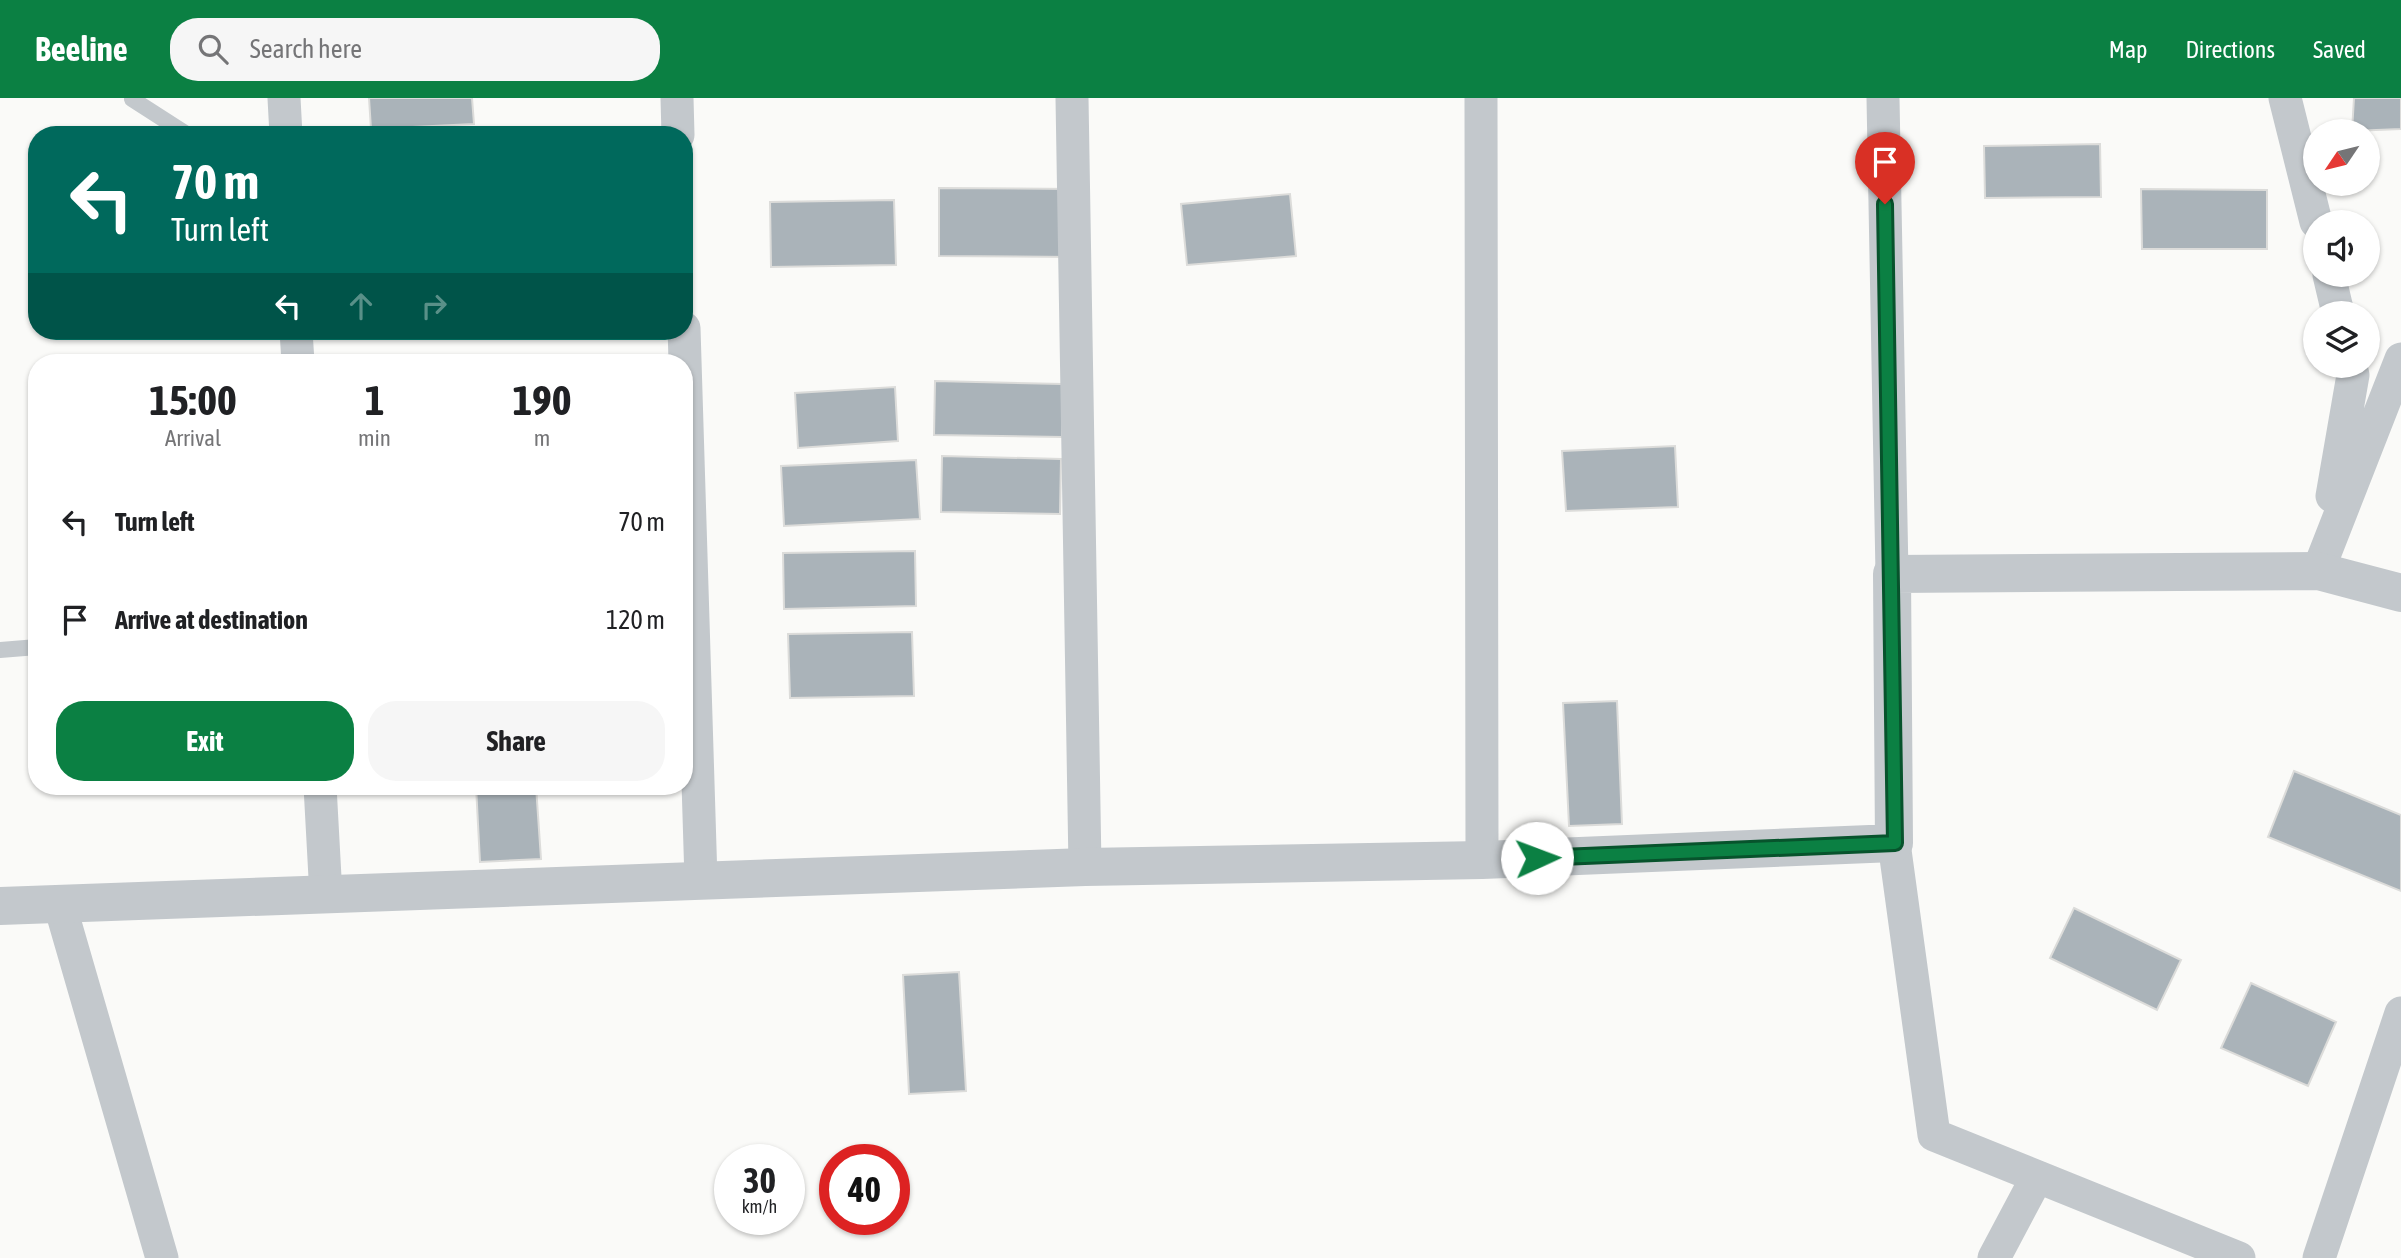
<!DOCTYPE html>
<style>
:root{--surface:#fff;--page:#f6f6f6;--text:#202124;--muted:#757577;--accent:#0b8043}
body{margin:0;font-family:"Asap Condensed",sans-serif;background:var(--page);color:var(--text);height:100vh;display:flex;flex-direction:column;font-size:26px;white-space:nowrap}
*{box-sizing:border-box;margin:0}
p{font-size:23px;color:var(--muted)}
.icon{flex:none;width:38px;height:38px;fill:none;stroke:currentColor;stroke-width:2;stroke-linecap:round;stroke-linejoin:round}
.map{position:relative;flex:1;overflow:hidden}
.details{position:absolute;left:28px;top:256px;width:665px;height:441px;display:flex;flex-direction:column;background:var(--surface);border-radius:28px;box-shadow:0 2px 5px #0004}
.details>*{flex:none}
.guide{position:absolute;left:28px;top:28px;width:665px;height:214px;border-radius:28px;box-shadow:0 2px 5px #0004;background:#00695c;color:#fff;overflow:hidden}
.needle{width:46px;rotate:235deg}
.fabs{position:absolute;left:2303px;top:21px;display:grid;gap:14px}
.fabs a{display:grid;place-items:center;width:77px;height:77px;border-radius:50%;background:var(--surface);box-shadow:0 2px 5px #0004;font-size:35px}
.speed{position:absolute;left:714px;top:1046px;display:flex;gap:14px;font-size:35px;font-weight:700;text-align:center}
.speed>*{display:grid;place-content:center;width:91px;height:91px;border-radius:50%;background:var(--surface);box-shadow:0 2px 5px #0004;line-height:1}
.speed small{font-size:18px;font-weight:400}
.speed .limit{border:10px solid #d22;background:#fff;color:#111}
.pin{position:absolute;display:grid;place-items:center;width:60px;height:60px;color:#fff;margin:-72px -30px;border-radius:50% 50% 50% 0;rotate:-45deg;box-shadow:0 0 7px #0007}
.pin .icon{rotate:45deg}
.me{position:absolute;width:77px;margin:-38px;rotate:88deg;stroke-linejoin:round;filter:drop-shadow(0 0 5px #0008)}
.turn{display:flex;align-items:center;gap:24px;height:147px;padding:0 28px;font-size:32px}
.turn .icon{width:91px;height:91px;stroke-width:2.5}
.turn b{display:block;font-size:49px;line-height:60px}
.lanes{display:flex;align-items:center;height:66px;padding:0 28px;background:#0003;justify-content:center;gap:35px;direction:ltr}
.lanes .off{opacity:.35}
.eta{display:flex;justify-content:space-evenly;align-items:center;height:119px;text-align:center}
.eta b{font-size:42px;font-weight:700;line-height:49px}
.primary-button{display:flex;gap:14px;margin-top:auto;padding:14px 28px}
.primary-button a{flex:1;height:80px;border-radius:28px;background:var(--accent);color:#fff;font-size:28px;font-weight:700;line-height:80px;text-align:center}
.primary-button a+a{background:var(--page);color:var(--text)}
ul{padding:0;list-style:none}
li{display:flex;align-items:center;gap:21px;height:98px;padding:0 28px}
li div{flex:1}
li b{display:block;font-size:26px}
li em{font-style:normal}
header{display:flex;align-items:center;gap:42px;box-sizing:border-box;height:98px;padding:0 35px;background:var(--accent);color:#fff}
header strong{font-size:33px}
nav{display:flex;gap:38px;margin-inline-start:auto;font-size:24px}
.search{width:490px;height:63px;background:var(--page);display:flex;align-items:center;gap:18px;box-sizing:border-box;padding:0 24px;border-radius:28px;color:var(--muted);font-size:26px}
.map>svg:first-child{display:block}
</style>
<header>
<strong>Beeline</strong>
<div class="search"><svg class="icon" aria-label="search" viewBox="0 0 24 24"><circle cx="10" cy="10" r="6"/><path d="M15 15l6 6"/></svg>Search here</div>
<nav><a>Map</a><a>Directions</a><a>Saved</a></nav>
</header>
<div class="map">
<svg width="2401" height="1160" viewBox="0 0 2401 1160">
<rect width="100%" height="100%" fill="#fafaf8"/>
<path fill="#aab3b9" stroke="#dcdcda" stroke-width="2" d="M369,0H472L474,26L371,31Z
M2354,0H2401V31L2352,33Z
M2100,46L2101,99L1985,100L1984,48Z
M939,90L1073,91V159L939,158Z
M2141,91L2267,92V151H2142Z
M1290,96L1296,158L1187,167L1181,106Z
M894,102L896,167L771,169L770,104Z
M935,283L1062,286V339L934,337Z
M895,289L898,343L798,350L795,295Z
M1675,348L1678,409L1566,413L1562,353Z
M942,358L1061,361L1060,416L941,414Z
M916,362L920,421L784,428L781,368Z
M915,453L916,508L784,511L783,455Z
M912,534L914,598L790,600L788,536Z
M1617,603L1622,726L1569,728L1563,605Z
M2294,673L2401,717V793L2268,739Z
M476,688H536L541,761L480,764Z
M2074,810L2181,862L2157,912L2050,860Z
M959,874L966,993L909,996L903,877Z
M2251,885L2336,924L2308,988L2221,950Z"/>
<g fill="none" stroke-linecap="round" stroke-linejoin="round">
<path stroke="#c3c8cc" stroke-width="16" d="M132,1L188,37
M0,552L37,549"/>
<path stroke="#c3c8cc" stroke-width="33" d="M284,0L286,37
M677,0L678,37
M1072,0L1085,769
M1481,0L1482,762
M1883,0L1892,476
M2285,0L2316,124
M2329,177L2338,215
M684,230L701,782
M296,233L298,264
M2332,398L2353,277L2351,268
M2318,473L2401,261
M320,688L326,798
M1894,745L1934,1037L2239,1160
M59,804L162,1160
M1994,1160L2037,1079
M2319,1160L2401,915"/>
<path stroke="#c3c8cc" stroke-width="38" d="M0,808L1085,769L1482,762L1894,745L1892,476L2318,473L2401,495"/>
</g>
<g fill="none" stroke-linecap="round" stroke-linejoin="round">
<g stroke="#07532c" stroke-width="18">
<path id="route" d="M1537,760L1895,745L1885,106"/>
</g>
<use href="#route" stroke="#0b8043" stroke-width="12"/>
</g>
</svg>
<div class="fabs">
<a><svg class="needle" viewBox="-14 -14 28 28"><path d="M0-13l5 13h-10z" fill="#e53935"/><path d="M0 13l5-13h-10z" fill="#757577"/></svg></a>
<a><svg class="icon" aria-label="sound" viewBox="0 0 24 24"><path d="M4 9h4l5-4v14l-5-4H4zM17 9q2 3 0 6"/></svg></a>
<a><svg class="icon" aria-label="layers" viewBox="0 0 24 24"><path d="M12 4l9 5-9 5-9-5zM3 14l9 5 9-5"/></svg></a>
</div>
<div class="speed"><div>30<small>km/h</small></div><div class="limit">40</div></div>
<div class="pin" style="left:1885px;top:106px;background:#d93025"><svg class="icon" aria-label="arrive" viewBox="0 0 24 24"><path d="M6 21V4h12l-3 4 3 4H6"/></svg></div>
<svg class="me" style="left:1537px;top:760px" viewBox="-20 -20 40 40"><circle r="19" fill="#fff"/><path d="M0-13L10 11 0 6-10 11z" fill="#0b8043"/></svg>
<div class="guide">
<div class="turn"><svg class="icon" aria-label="left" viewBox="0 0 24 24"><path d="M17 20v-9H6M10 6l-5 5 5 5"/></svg><div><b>70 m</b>Turn left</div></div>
<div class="lanes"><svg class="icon" aria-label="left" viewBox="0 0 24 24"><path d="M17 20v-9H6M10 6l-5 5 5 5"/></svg><svg class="icon off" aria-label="ahead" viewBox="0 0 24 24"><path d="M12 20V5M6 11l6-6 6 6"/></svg><svg class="icon off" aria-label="right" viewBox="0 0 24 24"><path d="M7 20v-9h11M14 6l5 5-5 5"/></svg></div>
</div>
<section class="details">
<div class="eta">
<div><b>15:00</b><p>Arrival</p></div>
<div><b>1</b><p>min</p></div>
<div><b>190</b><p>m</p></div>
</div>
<ul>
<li><svg class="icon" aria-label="left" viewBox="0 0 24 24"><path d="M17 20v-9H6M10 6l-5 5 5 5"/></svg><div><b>Turn left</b></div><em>70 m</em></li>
<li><svg class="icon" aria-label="arrive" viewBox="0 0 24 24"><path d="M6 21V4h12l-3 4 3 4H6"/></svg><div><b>Arrive at destination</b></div><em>120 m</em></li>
</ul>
<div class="primary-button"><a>Exit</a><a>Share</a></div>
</section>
</div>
